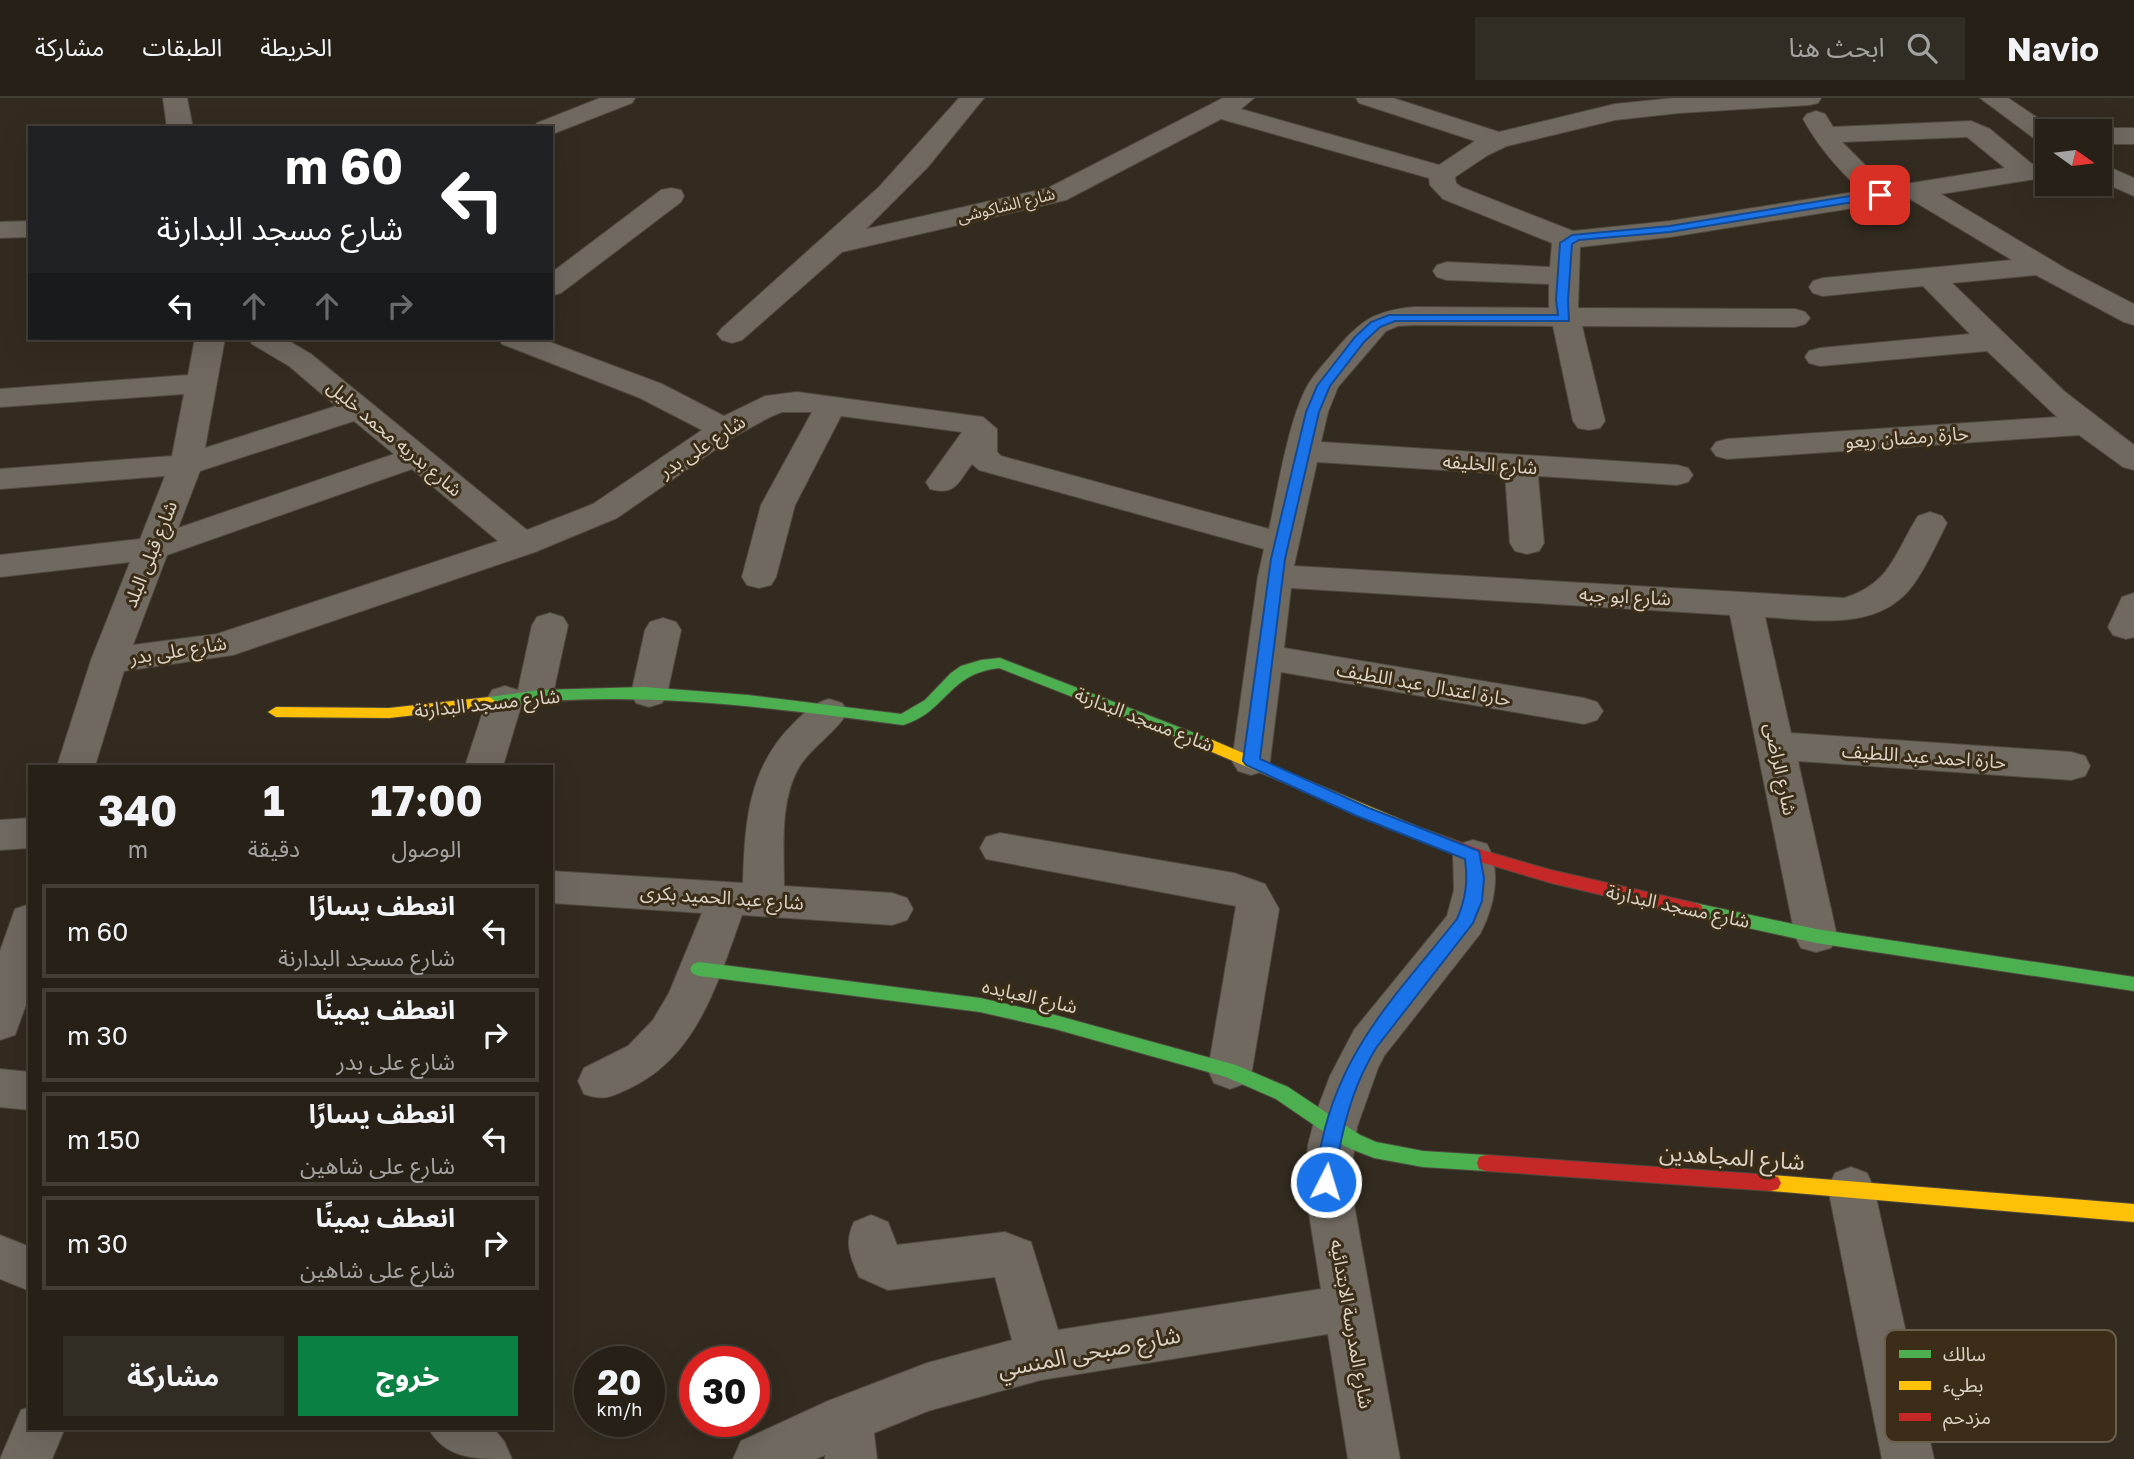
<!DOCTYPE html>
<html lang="ar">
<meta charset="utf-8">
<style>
:root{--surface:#262017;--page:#322d24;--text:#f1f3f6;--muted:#a4a3a1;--line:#423e36;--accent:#0b8043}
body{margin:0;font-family:"Golos Text","Noto Sans Arabic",sans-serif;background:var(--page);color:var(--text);direction:rtl;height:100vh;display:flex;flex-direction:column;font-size:26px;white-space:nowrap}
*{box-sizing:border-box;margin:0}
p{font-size:23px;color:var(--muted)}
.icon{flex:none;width:38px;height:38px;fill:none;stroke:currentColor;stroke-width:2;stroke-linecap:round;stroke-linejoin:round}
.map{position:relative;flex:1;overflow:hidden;direction:ltr}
.side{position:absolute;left:28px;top:667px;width:525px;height:665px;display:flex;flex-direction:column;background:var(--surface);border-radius:0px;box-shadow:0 7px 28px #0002,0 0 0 2px var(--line);direction:rtl}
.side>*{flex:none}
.top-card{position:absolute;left:28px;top:28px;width:525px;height:214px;border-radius:0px;box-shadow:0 7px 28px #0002,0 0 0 2px var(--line);direction:rtl;background:#202124;color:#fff;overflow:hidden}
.needle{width:46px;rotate:104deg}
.buttons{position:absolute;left:2035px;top:21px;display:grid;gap:14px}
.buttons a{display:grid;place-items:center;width:77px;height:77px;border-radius:0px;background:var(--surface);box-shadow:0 7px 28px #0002,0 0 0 2px var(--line);font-size:35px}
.speed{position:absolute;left:574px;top:1248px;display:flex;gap:14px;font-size:35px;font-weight:700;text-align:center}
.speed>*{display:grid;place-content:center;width:91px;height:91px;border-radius:50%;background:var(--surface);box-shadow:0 7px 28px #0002,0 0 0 2px var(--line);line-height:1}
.speed small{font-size:18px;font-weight:400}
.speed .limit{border:10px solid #d22;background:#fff;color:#111}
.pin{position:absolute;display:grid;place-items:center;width:60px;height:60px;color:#fff;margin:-30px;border-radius:14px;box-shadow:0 4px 10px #0006}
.me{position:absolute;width:77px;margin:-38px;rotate:5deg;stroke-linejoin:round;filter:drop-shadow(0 0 5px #0008)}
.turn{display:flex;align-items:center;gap:24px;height:147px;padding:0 35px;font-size:32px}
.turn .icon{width:91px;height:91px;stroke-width:2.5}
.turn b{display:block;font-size:49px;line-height:60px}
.lanes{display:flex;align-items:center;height:66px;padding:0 35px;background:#0003;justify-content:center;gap:35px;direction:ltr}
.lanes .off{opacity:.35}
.eta{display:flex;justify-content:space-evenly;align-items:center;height:119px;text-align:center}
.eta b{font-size:42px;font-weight:700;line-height:49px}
.action{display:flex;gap:14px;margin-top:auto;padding:14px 35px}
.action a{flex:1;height:80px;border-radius:0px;background:var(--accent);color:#fff;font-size:28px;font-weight:700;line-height:80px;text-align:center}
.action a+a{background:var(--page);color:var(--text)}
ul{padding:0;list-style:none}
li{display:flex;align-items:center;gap:21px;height:94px;margin:0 14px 10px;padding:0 21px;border:4px solid var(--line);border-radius:0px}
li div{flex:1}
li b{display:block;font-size:26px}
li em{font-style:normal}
header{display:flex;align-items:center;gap:42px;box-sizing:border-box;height:98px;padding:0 35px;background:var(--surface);border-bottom:2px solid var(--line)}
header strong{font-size:33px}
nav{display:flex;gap:38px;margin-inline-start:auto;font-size:24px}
.search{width:490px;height:63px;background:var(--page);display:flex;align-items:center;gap:18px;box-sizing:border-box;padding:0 24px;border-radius:0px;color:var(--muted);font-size:26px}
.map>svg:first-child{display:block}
</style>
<header>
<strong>Navio</strong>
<div class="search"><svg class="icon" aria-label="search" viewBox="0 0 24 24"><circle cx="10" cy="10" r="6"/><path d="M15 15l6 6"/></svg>ابحث هنا</div>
<nav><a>الخريطة</a><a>الطبقات</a><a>مشاركة</a></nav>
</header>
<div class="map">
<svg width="2134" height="1361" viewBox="0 0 2134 1361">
<rect width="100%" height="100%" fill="#332b1f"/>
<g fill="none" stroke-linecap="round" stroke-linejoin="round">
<g stroke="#50493f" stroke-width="2">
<path id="street" d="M163,0H187L193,30H167Z
M600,0H635L632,5L555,35L551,36V30H533L537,25Z
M959,0H984L927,70L866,131L1048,90L1223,0H1254L1241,11L1439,67L1475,43L1359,5L1356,0H1393L1499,34L1615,6L1674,0H1821L1818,5L1809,7L1679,15L1615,22L1507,48L1488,57L1455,79L1456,85L1461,89L1573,133L1670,123L1861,93C1835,67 1821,52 1803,21L1807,16L1816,13L1825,16L1833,29L1971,23L1990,31L2032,66L2048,63V79L1941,96L2068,172L2134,206V227L2124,224L2036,177L1952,185L2064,293L2134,347V372L2123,369L2079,337L1727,361L1716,358L1711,351L1716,344L1727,341L2057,319L1987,253L1820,268L1809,265L1805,259L1809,253L1820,250L1970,236L1923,188L1823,198L1813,195L1809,189L1813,183L1823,180L2012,162L1910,101L1670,139L1580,149L1578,210L1795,211L1805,214L1810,220L1805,226L1795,229L1582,228L1605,323L1600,330L1589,332L1578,330L1573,323L1553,228L1414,227L1398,228L1386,233L1338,289L1328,314L1321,344L1677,367L1688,370L1693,377L1688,384L1677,387L1538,378L1544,445L1539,453L1527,456L1515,453L1510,445L1505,376L1317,364L1294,468L1844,500C1891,486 1895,454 1918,418L1930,414L1942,418L1947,425C1936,446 1927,468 1913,487C1879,534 1815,522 1765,519L1791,635L2071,654L2085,658L2090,668L2085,678L2071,682L1798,663L1837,838L1831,850L1816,854L1801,850L1795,838L1730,517L1291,490L1284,550L1584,600L1597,604L1603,613L1597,622L1584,626L1281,574L1270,663L1264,673L1251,677L1238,673L1232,663L1258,478L1264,451L979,372L972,366C958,384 956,398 930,391L926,384L962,334L841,318L795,407L776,479L771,487L759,490L747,487L742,479L761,407L812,314H782L770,319L735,338L617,420L535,454L233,557L124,573L95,668H57L91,562L130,464L0,479V457L140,441L165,378L0,391V371L172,358L184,296L0,309V291L188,277L195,240H225L205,350L336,308L289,268L252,246L248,240H284L311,256L527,432L593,406L702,332L640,300L502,246L498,240H539L662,286L724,318L765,298L797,294L983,319L997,331V354L1001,358L1269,431C1278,391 1289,318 1309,285C1316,274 1325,265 1333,255C1359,224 1372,213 1414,209L1549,210V186L1447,182L1437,179L1433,173L1437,167L1447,164L1550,169L1552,145L1443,101L1430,87L1429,80L1221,21L1066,102L842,154L742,242L732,245L722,242L717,236L722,230L879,89ZM1967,39L2005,70L1887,89L1842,44ZM354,323L394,356L178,430L200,373ZM412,371L498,443L217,536L133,547L167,457Z
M1980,0H2008L2057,33H2048V47L2039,44Z
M2100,30H2134V46H2100V33H2090Z
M2100,65L2134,80V98L2100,83Z
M671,90L681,92L684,98L681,104L561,195L551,198V175L661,92Z
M30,123V139L0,140V124Z
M2134,495V539L2126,541L2113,537L2108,529L2122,499Z
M550,515L563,519L568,527L553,596L548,605L535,609L522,605L503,668H465L487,601L492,592L505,588L518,592L532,527L537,519Z
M663,520L676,524L681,532L667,596L662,605L649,609L636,605L631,596L645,532L650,524Z
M829,601L842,605L848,614C836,634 814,647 801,666C779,700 784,749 784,788L892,795L907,800L913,811L907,822L892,827L742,817C718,883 698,958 630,990C611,999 604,1003 584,996L578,983L584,970L628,948L653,922L669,895L702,815L551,805V773L743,785C745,724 748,670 794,625C805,614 814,605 829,601Z
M30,720V750L0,752V722Z
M1000,735L1234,775L1265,786L1279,811L1252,972L1246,985L1230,991L1214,985L1208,972L1236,808L986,761L980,750L986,739Z
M1473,742L1487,746C1502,774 1494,810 1480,836L1384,958L1378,970L1357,1029L1350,1084L1400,1361H1348L1328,1236L1041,1282L928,1313L874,1335L877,1361H825V1357L816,1361H733L741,1343L828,1303L927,1265L1012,1242L995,1179L888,1192L859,1179C850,1158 844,1145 854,1124L871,1117L888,1124L897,1147L1005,1134L1031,1144L1058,1232L1321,1191L1304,1084L1308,1047L1317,1012L1330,978L1354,932L1447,818L1454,792L1453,757L1459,746Z
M30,806V896L15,937L0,942V853L15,811Z
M0,971L30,974V1012L0,1009Z
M1851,1069L1867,1075L1874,1090L1934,1361H1882L1828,1090L1835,1075Z
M0,1137L30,1149V1193L0,1181Z
M30,1309V1330H65L52,1361H0L21,1312Z
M428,1330H493L504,1343L512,1361C473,1361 446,1361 428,1330Z"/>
</g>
<g stroke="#50493f" stroke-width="2">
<path id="fast" d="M1000,560L1215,643L1218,647L1210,653L1205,651L999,570C947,576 947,614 903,627C762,609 632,590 489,609L481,604L489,599L540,592L644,589L748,597L901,616L925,602L951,575L961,568L981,562Z
M1695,805L1816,831L2134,879V893L1816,845L1689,817L1687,812L1689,807Z
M699,864L980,900L1055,917L1236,967L1288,989L1360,1037L1376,1044L1423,1053L1486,1057L1493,1059L1495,1065L1493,1071L1486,1073L1423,1069L1374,1060L1346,1049L1276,1001L1226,979L1055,931L980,914L699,878L693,876L690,871L693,866Z"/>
</g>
<g stroke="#50493f" stroke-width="2">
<path id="slow" d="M489,599L497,604L494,608L389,620L276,619L268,614L276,609L389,610Z
M1210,641L1416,728L1418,732L1416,736H1404L1205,651L1202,647Z
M1771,1077L2134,1106V1124L1771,1093L1764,1091L1761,1085L1764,1079Z"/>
</g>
<g stroke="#50493f" stroke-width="2">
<path id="jam" d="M1410,726L1485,753L1551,772L1695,805L1701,807L1703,812L1701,817L1695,819L1551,785L1474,762L1404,736L1402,732L1404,728Z
M1486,1057L1771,1077L1778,1079L1781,1085L1778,1091L1771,1093L1486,1073L1479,1071L1477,1065L1479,1059Z"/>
</g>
<use href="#street" fill="#6f6960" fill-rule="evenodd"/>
<use href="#fast" fill="#4caf50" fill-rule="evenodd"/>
<use href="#slow" fill="#ffc107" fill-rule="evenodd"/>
<use href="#jam" fill="#c62828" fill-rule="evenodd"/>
</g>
<path fill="#1a73e8" stroke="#114b97" stroke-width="2" d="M1880,93L1885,97L1884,99L1670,134L1579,142L1572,146L1568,202L1569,223H1395L1380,229L1364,244L1330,288L1319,314L1285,461L1260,661L1369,710L1479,753L1484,780L1482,803L1473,825L1376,950C1356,983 1346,1016 1339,1053C1336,1065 1339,1079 1333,1090L1326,1093L1320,1090C1313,1077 1319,1057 1322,1043C1342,949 1399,894 1457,821C1466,800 1468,783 1465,761L1357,718L1246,667L1243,663L1271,461L1306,314L1317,288L1355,239L1371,224L1389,217H1558L1556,202L1560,145L1572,137L1670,128Z"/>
<g text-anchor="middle" stroke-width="6" stroke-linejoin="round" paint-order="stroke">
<g font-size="16" fill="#dcd3c6" stroke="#3b2d17">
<text transform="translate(1006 107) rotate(-14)" y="6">شارع الشاكوشى</text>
</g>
<g font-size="19" fill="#dcd3c6" stroke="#3b2d17">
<text transform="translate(1907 339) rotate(-4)" y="7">حارة رمضان ريعو</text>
<text transform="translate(395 340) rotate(40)" y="7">شارع بدريه محمد خليل</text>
<text transform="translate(702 348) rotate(-33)" y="7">شارع على بدر</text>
<text transform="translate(1490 366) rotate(4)" y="7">شارع الخليفه</text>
<text transform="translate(150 456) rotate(-68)" y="7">شارع قبلى البلد</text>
<text transform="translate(1625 498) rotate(3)" y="7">شارع ابو جبه</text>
<text transform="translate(178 552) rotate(-9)" y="7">شارع على بدر</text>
<text transform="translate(1424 586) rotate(10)" y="7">حارة اعتدال عبد اللطيف</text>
<text transform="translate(487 605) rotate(-6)" y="7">شارع مسجد البدارنة</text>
<text transform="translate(1144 621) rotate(21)" y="7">شارع مسجد البدارنة</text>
<text transform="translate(1924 658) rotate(4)" y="7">حارة احمد عبد اللطيف</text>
<text transform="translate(1781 671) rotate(78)" y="7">شارع الراضى</text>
<text transform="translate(722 799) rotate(4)" y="7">شارع عبد الحميد بكرى</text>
<text transform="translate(1678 808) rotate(12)" y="7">شارع مسجد البدارنة</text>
<text transform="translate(1030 898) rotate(13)" y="7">شارع العبايده</text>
<text transform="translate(1352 1226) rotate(80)" y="7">شارع المدرسة الابتدائيه</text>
</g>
<g font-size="23" fill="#dcd3c6" stroke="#3b2d17">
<text transform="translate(1732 1059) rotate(4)" y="8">شارع المجاهدين</text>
<text transform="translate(1089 1254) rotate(-11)" y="8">شارع صبحى المنسي</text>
</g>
</g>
<rect x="1885" y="1232" width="231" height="112" rx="10" fill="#3b2d17" stroke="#6b5f4c" stroke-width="2"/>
<rect x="1899" y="1252" width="32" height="8" fill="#4caf50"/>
<rect x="1899" y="1283" width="32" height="9" fill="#ffc107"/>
<rect x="1899" y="1315" width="32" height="8" fill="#c62828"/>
<g font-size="19" fill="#dcd3c6">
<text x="1943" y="1263">سالك</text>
<text x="1943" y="1294">بطيء</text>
<text x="1943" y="1326">مزدحم</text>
</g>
</svg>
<div class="buttons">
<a><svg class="needle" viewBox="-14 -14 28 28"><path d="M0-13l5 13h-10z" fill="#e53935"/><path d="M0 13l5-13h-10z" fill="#a4a3a1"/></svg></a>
</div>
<div class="speed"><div>20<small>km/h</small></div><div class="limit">30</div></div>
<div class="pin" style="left:1880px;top:97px;background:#d93025"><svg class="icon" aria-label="arrive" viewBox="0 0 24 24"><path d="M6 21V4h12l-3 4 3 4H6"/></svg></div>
<svg class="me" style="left:1326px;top:1084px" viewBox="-20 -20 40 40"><circle r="17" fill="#1a73e8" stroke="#fff" stroke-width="3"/><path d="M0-11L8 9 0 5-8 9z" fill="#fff"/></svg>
<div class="top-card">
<div class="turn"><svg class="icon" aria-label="left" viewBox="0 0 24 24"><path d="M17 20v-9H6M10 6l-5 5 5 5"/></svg><div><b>60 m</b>شارع مسجد البدارنة</div></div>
<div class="lanes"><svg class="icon" aria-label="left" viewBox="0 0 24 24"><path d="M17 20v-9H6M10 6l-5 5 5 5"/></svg><svg class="icon off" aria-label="ahead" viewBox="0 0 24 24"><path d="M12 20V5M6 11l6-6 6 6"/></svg><svg class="icon off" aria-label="ahead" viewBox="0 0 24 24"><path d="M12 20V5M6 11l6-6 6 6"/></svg><svg class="icon off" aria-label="right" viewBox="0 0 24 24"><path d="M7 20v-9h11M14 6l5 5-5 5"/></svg></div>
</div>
<section class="side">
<div class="eta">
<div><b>17:00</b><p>الوصول</p></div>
<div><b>1</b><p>دقيقة</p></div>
<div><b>340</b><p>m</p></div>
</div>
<ul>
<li><svg class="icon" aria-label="left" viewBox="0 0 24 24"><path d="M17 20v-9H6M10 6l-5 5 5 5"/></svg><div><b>انعطف يسارًا</b><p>شارع مسجد البدارنة</p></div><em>60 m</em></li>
<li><svg class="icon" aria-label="right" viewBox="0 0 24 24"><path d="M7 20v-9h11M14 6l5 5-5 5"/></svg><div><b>انعطف يمينًا</b><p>شارع على بدر</p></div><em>30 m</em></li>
<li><svg class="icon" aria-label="left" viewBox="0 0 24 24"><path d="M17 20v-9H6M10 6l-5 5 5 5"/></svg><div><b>انعطف يسارًا</b><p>شارع على شاهين</p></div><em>150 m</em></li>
<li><svg class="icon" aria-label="right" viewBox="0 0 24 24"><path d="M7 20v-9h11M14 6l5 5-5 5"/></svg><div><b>انعطف يمينًا</b><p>شارع على شاهين</p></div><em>30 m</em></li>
</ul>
<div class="action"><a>خروج</a><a>مشاركة</a></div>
</section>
</div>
